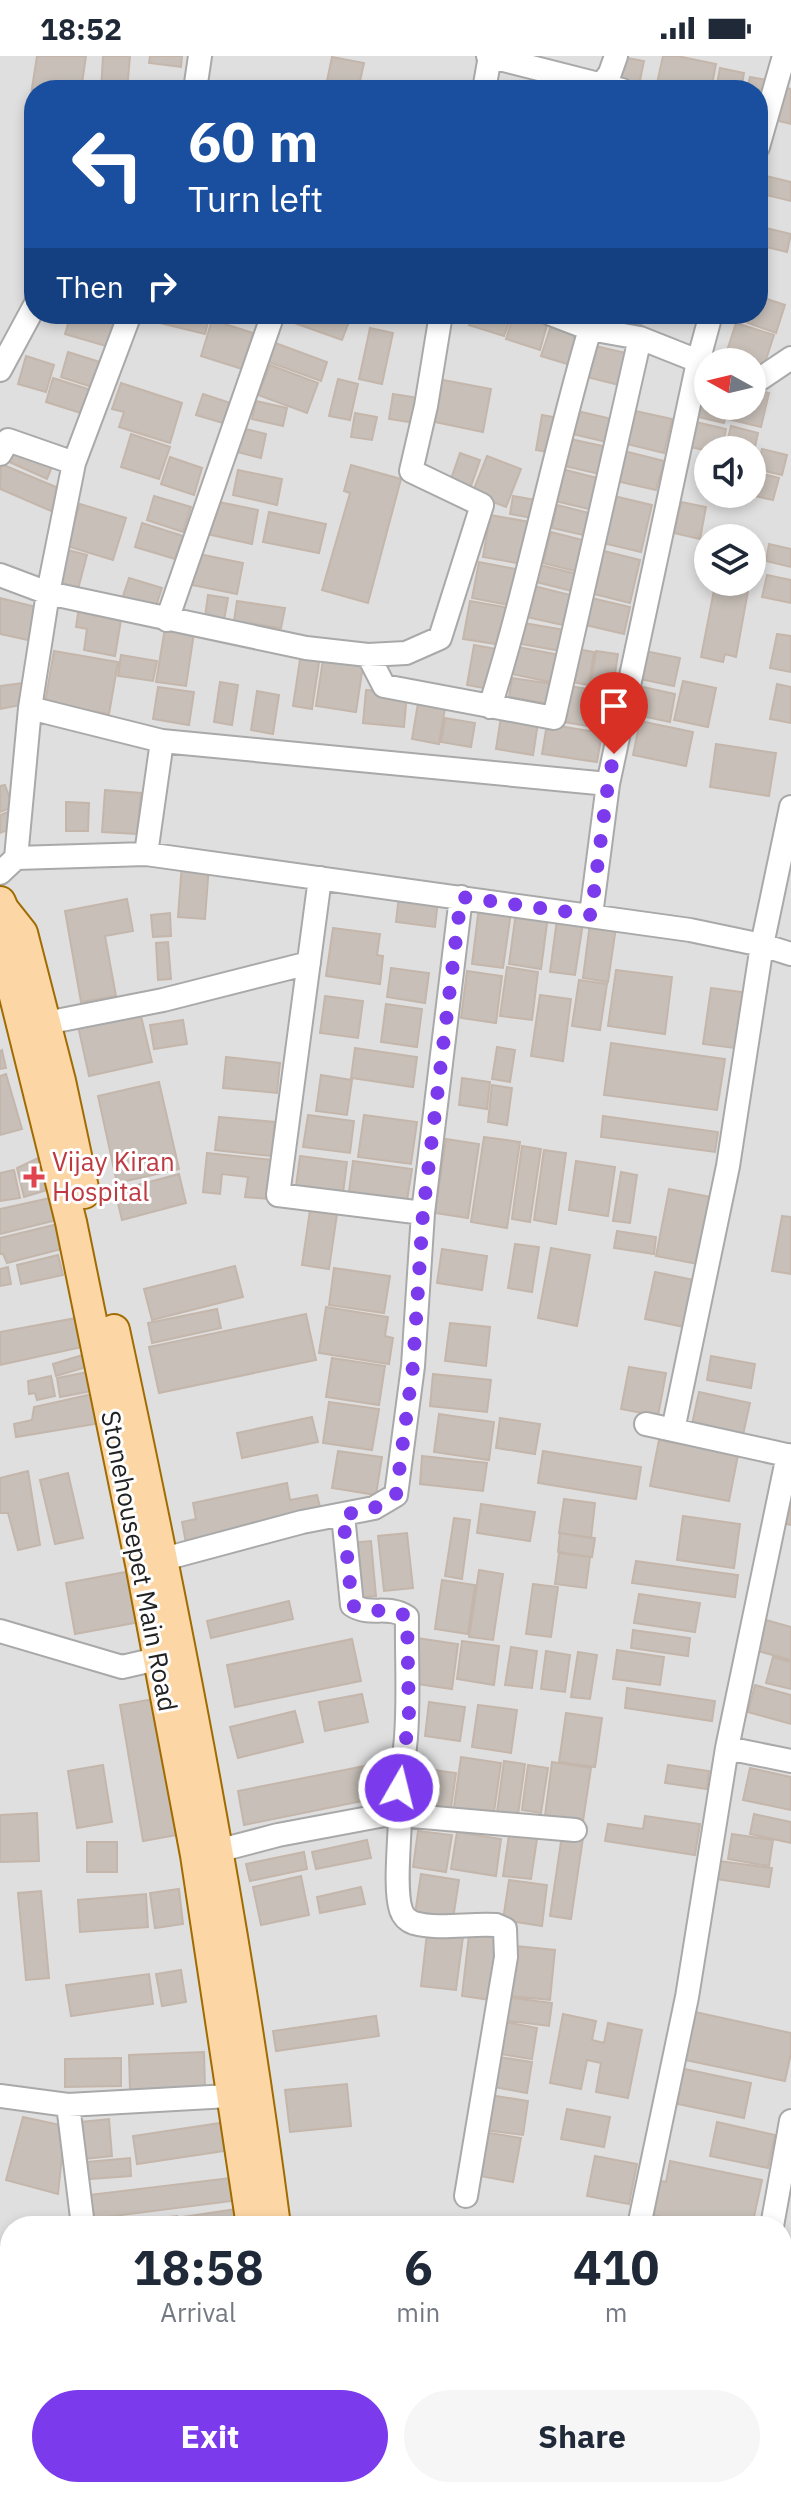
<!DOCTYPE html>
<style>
:root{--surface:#fff;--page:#f6f6f7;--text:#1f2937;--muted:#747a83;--accent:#7c3aed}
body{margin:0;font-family:"IBM Plex Sans",sans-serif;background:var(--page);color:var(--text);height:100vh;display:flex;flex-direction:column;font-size:30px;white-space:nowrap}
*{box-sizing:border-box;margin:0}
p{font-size:26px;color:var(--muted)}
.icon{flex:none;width:44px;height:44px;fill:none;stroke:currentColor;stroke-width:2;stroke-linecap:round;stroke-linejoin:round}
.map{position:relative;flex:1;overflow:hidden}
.side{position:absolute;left:0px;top:2160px;width:792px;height:282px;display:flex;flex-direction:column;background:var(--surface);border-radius:32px 32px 0 0;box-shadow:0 4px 12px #0003}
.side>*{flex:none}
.guide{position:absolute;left:24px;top:24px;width:744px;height:244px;border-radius:32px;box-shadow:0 4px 12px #0003;background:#1a4fa0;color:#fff;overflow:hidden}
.needle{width:52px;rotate:278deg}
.controls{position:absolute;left:694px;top:292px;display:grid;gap:16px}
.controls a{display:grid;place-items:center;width:72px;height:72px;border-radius:50%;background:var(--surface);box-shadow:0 4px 12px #0003;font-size:40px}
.pin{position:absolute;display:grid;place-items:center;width:68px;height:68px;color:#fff;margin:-82px -34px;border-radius:50% 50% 50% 0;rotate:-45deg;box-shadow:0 0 8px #0007}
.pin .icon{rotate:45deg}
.me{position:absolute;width:88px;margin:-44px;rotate:8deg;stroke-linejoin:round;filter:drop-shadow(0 0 6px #0008)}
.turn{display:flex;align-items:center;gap:28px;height:168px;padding:0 32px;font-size:36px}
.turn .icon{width:104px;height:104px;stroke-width:2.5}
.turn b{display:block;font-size:56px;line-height:68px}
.then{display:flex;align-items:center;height:76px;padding:0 32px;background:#0003;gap:16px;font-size:30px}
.eta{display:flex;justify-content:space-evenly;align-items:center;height:136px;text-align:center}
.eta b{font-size:48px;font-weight:800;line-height:56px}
.button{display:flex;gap:16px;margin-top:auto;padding:16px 32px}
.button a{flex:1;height:92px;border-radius:48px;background:var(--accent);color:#fff;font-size:32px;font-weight:800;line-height:92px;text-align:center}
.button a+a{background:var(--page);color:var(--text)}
.status{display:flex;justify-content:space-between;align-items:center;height:56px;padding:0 40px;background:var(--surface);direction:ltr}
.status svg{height:22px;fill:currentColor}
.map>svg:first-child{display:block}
</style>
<div class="status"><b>18:52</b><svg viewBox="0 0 49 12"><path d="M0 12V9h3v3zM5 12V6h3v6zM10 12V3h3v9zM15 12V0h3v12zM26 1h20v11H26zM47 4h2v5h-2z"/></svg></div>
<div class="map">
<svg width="791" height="2441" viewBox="0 0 791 2441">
<rect width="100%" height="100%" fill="#f2efe9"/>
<path fill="#e0dfdf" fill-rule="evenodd" d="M0,0H791V2441H0ZM34,34H758V258H34ZM708,306H752V350H708ZM708,394H752V438H708ZM708,482H752V526H708ZM10,2170H782V2432H10Z"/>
<path fill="#c7bfb8" stroke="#c4b6ab" stroke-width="2" d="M37,0H86L81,34H34V46L30,45Z
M103,0H130L127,34H101Z
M150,0H182L181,11L149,7Z
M663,0H677L716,8L711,34L656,32Z
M332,1L364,7L358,34H325Z
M622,1L644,5L638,34L616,31Z
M720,12L744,17L741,34H716Z
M750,21L772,25L758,55V34H747Z
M504,28L538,33V34H503Z
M782,31L791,33V68L775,64Z
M762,119L791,126V145L758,137Z
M758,170L791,178L787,196L758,189Z
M758,240L785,249L776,277L737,263L739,258H758Z
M71,258H87L114,267L106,290L65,278Z
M150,258H210L205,278L148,264Z
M291,258H352L342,284L289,265Z
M473,258H512L504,280L469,269Z
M514,258L547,269L540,294L506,283Z
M581,258H606L603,266Z
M619,258H643L641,270L618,265Z
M212,264L253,277L242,313L201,300Z
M736,267L774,279L762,316L752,313V306L724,304Z
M551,270L586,281L577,311L541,300Z
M370,272L393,277L382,328L359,323Z
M270,285L327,306L321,325L263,304Z
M587,288L630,298L623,330L579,319Z
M68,296L103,307L95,332L61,321Z
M26,300L54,309L46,336L18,328Z
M270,309L318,327L307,357L258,339Z
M53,322L94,335L87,359L46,346Z
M703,322L708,323V350H728L724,367L694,360Z
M338,323L358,328L350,364L329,360Z
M438,323L491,333L483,376L430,365Z
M121,327L182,347L170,387L119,371L124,356L112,353Z
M752,333L769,337L761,371L728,363L731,350H752Z
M203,338L230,347L223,367L196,359Z
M393,338L419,342L416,367L389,363Z
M256,345L287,352L283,370L252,363Z
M573,354L616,364L611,387L568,377Z
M631,354L672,363L664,397L623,387Z
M355,357L377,361L372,384L351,381Z
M542,359L559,362L553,397L536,394Z
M696,366L726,373L722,394L708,395L690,391Z
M731,370L758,377L752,405V394H725Z
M238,371L266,378L261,402L233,395Z
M131,378L170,391L159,423L121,411Z
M566,382L607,391L600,418L560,409Z
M14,389L54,406L47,423L7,405Z
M762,393L787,399L782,419L757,413Z
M624,395L664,405L656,434L616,425Z
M460,397L480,404L471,430L451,423Z
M487,400L521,413L506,451L472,438Z
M170,401L202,412L194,439L161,428Z
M1,408L61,433L51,455L0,433Z
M351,409L401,423L368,547L322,534L350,437L344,435Z
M562,413L601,423L593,454L555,445Z
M238,414L282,423L277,449L233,439Z
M755,416L779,422L773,444L750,439Z
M154,440L191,451L183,476L147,464Z
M513,440L542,445L538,463L510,458Z
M614,440L652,449L641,496L603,487Z
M209,444L258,454L252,488L202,477Z
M681,446L706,451L700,483L674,477Z
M80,448L126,462L113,504L67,490Z
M557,449L593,458L588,480L552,472Z
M269,456L326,468L319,497L263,486Z
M490,459L536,467L528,509L483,501Z
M142,467L183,480L175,503L135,491Z
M551,476L586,485L579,516L543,507Z
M769,488L791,493V511L766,505Z
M60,492L87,499L77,537L50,530Z
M600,494L640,504L630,547L590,537Z
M194,497L243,507L237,538L187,528Z
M479,506L526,515L519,551L472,542Z
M540,509L581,519L576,536L536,526Z
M767,519L791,524V547L762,541Z
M129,522L162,532L155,553L122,543Z
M530,529L570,539L563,569L522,560Z
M715,529L748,535L736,601L725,598L723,606L701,601Z
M208,539L228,542L224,564L205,561Z
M587,541L630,551L624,578L581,568Z
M0,542L36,551L28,584L0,578Z
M237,545L285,552L281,572L234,565Z
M470,545L515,553L508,590L463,583Z
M79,551L122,558L115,600L84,594L87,573L76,571Z
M524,567L565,574L561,595L521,588Z
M165,572L194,577L186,630L156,626Z
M777,578L791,580V616L770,612Z
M474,589L502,594L495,634L467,629Z
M518,591L560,599L555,627L512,618Z
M572,592L594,596L589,629L566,625Z
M640,594L680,602L674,630L635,622Z
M54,595L118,606L109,658L45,647Z
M596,595L618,598L613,630L591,627Z
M301,597L320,600L312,653L293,650Z
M324,597L364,603L356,656L316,650Z
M121,599L157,605L153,625L118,620Z
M512,622L553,628L550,648L509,641Z
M683,625L716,632L708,671L674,664Z
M220,626L238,629L232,669L214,666Z
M22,627L26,648L0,653V630Z
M777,628L791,631V667L770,663Z
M564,629L611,637L605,673L558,665Z
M634,629L675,638L670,666L628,657Z
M158,631L194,636L189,669L153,663Z
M366,634L407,637L404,671L363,667Z
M257,635L279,639L273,678L251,674Z
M419,641L446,646L439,688L412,683Z
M501,661L538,667L533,699L496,693Z
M445,662L475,667L471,691L441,686Z
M640,665L693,676L686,710L633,699Z
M547,668L602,677L597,706L542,698Z
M716,688L776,697L769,740L710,731Z
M5,729L13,751L0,756V730Z
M105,734L141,737L137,778L102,776Z
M66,746L89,747L88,775H66Z
M13,754L18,770L0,777V759Z
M182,807L209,809L205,863L178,861Z
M399,839L438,844L435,871L396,866Z
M127,843L133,875L105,880L116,940L81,946L65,855Z
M479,851L511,856L503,912L472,908Z
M516,856L548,860L541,913L509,908Z
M170,857L171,880L153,881L151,859Z
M557,863L583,867L575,919L550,916Z
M590,867L616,871L608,926L583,922Z
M333,872L380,878L377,899L383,900L380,928L326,920Z
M168,886L171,923L158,924L156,887Z
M507,911L538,916L532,964L500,960Z
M391,912L429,917L425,947L387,941Z
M616,914L672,921L665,978L608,970Z
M467,915L502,920L496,967L461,962Z
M579,924L607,928L600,974L572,970Z
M711,932L750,937L742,993L703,988Z
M540,939L571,943L563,1005L531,1000Z
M325,940L363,945L358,982L320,977Z
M386,948L422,953L417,991L381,986Z
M140,956L152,1006L89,1020L78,970Z
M183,964L187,988L154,993L150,969Z
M611,987L725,1003L717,1054L604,1039Z
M497,991L515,994L510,1026L492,1023Z
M355,992L417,1001L413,1031L351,1022Z
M2,994L6,1012L0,1013V995Z
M226,1001L280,1007L277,1037L223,1032Z
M6,1018L22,1073L0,1079V1020Z
M321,1019L352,1024L347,1059L316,1055Z
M462,1022L490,1026L487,1053L459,1049Z
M159,1026L179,1113L117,1127L98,1040Z
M492,1029L512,1032L507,1069L488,1066Z
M308,1059L354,1065L350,1097L303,1091Z
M364,1059L417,1066L411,1108L358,1101Z
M603,1060L718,1076L715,1096L601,1081Z
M219,1061L275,1066L271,1100L215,1094Z
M484,1081L520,1086L507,1172L471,1166Z
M446,1083L479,1088L468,1162L435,1157Z
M522,1090L541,1093L530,1166L512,1163Z
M544,1094L566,1097L556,1168L534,1164Z
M207,1097L273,1104L269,1143L245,1141L248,1121L222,1118L220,1138L203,1136Z
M300,1100L347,1106L342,1145L295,1138Z
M38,1102L50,1133L24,1141L17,1112Z
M353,1105L412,1113L406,1151L348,1143Z
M576,1105L615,1111L608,1160L569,1154Z
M14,1114L20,1142L0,1145V1117Z
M621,1116L637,1119L630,1167L613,1165Z
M179,1118L186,1147L122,1164L115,1135Z
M669,1133L711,1141L698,1208L656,1200Z
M59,1140L65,1162L0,1178V1153Z
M310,1154L337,1158L329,1213L302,1209Z
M782,1160L791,1161V1218L772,1215Z
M62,1167L69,1191L7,1207L3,1198H0V1182Z
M617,1175L656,1181L654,1198L614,1192Z
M515,1188L539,1191L532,1236L508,1232Z
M551,1192L590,1199L577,1270L538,1262Z
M442,1193L487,1200L482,1234L437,1227Z
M58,1199L63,1219L21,1228L17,1209Z
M235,1210L243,1241L152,1264L144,1233Z
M8,1211L11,1228L0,1230V1213Z
M334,1212L390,1220L384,1257L329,1249Z
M655,1216L694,1224L684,1271L645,1263Z
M326,1251L388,1261L385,1280L393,1282L389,1308L319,1297Z
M217,1253L221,1272L152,1287L148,1267Z
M306,1258L316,1304L159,1337L149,1291Z
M76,1262L82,1291L0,1309V1276Z
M450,1267L490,1271L486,1310L445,1305Z
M89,1297L93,1309L56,1320L53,1308Z
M711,1300L755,1308L751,1332L707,1324Z
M332,1302L385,1310L379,1349L326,1341Z
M629,1311L666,1317L658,1360L621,1353Z
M88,1316L97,1334L60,1341L57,1322Z
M433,1318L491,1324L487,1356L430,1350Z
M51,1320L55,1340L37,1344L35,1337L29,1338L28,1325Z
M699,1336L750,1347L743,1379L692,1368Z
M97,1337L101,1367L16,1381L14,1368L32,1364L34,1351Z
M329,1346L379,1353L372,1394L323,1387Z
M439,1358L494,1366L489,1404L434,1396Z
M312,1361L318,1386L242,1402L237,1377Z
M500,1362L540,1368L535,1398L496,1392Z
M659,1384L738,1399L729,1445L650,1430Z
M338,1395L382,1401L376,1439L332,1432Z
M543,1395L641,1411L636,1443L538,1427Z
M422,1400L487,1407L483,1435L420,1428Z
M28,1415L40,1489L18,1494L8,1457H0V1422Z
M68,1417L83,1482L55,1488L40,1424Z
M287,1427L290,1444L317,1439L322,1459L186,1487L182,1466L196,1463L193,1447Z
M564,1443L595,1447L591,1482L559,1477Z
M791,1446V1469L786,1468Z
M481,1448L535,1456L530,1485L477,1477Z
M683,1460L740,1468L734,1512L677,1504Z
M454,1462L470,1464L462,1523L445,1520Z
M407,1477L413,1532L384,1535L378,1480Z
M560,1477L595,1482L592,1501L558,1496Z
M371,1485L376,1540L355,1542L349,1487Z
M559,1497L590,1501L586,1532L555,1528Z
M636,1505L738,1519L735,1541L632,1527Z
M479,1514L503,1518L493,1584L469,1581Z
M131,1515L140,1566L75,1578L66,1527Z
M442,1524L475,1529L468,1578L435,1573Z
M533,1528L558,1531L551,1581L526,1578Z
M639,1538L700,1547L695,1576L634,1567Z
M289,1545L293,1563L211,1582L207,1565Z
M766,1564L791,1571V1604L758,1595Z
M633,1574L690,1582L688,1600L631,1592Z
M417,1582L458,1588L452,1633L410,1627Z
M352,1583L361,1625L235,1651L227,1609Z
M462,1585L499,1590L494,1629L457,1623Z
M511,1591L537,1595L532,1632L505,1629Z
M617,1594L664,1601L660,1629L613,1623Z
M546,1595L570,1599L565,1636L541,1633Z
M578,1596L597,1599L590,1643L571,1641Z
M773,1601L791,1606V1633L766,1627Z
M755,1629L791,1639V1668L748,1656Z
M627,1632L715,1645L712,1665L625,1652Z
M362,1638L368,1666L325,1675L319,1646Z
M154,1643L177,1779L143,1785L120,1649Z
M429,1646L465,1651L460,1685L425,1680Z
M478,1649L517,1654L511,1697L472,1691Z
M295,1655L303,1686L238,1702L230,1671Z
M566,1657L602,1662L595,1711L559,1706Z
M461,1701L501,1707L493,1763L453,1758Z
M504,1705L525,1708L518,1759L497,1756Z
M552,1706L591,1712L582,1772L544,1767Z
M375,1708L382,1741L244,1769L238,1735Z
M103,1709L112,1766L77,1772L68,1715Z
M528,1709L548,1712L541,1757L522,1754Z
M668,1709L709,1715L707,1733L665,1727Z
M412,1711L456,1717L450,1759L406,1753Z
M750,1712L791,1721V1754L743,1744Z
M37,1757L39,1805L0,1806V1759Z
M754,1758L791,1766V1787L750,1778Z
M645,1760L700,1768L695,1799L605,1785L608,1768L643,1773Z
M418,1775L452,1779L446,1816L413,1811Z
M457,1776L501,1783L496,1820L451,1813Z
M732,1778L773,1784L769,1810L728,1803Z
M509,1779L537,1783L531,1823L503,1820Z
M562,1779L583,1782L571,1863L550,1860Z
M367,1784L371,1802L316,1813L312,1796Z
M87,1786H117V1816H87Z
M304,1796L307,1813L250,1825L246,1808Z
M719,1805L772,1812L769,1831L716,1823Z
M421,1818L459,1824L453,1863L415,1858Z
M301,1820L309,1859L261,1869L253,1831Z
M509,1824L547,1829L542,1870L503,1864Z
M361,1831L365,1848L320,1857L317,1841Z
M179,1833L183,1868L155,1872L150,1837Z
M41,1835L49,1922L26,1924L18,1837Z
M146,1838L148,1871L80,1876L78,1844Z
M470,1870L500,1874L491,1944L462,1940Z
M427,1877L463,1881L456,1934L421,1930Z
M516,1890L555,1894L550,1944L510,1940Z
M181,1914L186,1946L162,1950L156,1918Z
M149,1918L153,1948L71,1960L66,1929Z
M505,1941L552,1947L549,1970L502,1964Z
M695,1956L791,1977V1997L785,2025L685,2004Z
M563,1958L596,1965L592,1984L604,1987L608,1967L642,1974L628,2042L596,2036L601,2007L587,2004L581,2033L550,2027Z
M376,1960L379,1980L276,1995L273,1975Z
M505,1966L537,1972L532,2003L500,1998Z
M204,1996L205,2032L130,2034L129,1999Z
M499,2001L532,2006L527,2037L494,2031Z
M121,2002V2030L65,2031V2003Z
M680,2012L751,2027L744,2062L673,2047Z
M347,2028L351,2070L290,2076L285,2034Z
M490,2039L528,2045L523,2079L484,2074Z
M567,2053L610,2061L604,2091L561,2083Z
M23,2061L65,2070L58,2138L6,2124Z
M109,2063L112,2100L75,2104L71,2067Z
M227,2066L231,2094L137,2108L133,2080Z
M717,2066L775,2079L768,2112L710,2100Z
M483,2076L521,2082L513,2126L475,2119Z
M595,2100L637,2108L629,2148L587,2140Z
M130,2102L131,2120L77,2124L76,2107Z
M670,2105L762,2124L752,2170H705L649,2158L656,2124L666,2126Z
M230,2122L232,2145L83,2164L80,2140Z
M237,2153L240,2170H183L182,2161Z
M177,2160L178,2170H153L152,2163Z
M0,2328L10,2330V2422L7,2441H0Z
M13,2432H54L52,2441H12Z
M59,2432H88L87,2441H58Z
M92,2432H105L104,2441H91Z
M128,2432H172V2434L128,2435Z
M248,2432H282L283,2441H249Z
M239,2434L240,2441H214L213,2439Z
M692,2434L721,2440V2441H691Z
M133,2437L158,2438V2441H132Z"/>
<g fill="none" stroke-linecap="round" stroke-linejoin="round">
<g stroke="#a9a9a9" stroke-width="26">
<path id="minor" d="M488,0L622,34
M601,29L610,17L616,0
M195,34L200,0
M484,34L490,0
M758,91L784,0
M551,258L590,273L640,282L708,309
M0,314L34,251
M752,321L760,323L791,302
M0,398L8,384L74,407
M0,519L48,537L306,592L368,599L406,597L440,582L482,449L411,415L426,350L441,258
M167,564L273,258
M368,599L384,630L554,662L640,282
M490,651C529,526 553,398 590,273
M30,652L162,685L146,798
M162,685L608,728L698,306L711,258
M16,802L146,798L690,874L762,889L791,898
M0,817L16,802L30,652L48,537L74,407L130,258
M320,822L278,1139L423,1157
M591,859L608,728
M46,967L163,944L309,907
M646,1368L791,1400
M673,1374L728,1110L762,889L791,751
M149,1507L302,1466L374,1452L396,1439L413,1310L423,1157L461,841
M0,1575L122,1611L174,1599
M727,1692L791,1705
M390,1758L400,1759C400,1783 394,1833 401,1854C403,1860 408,1865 414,1867C439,1874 470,1867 496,1869L505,1873L506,1901L466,2140
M400,1759L575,1774
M217,1795L278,1779L390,1758C414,1694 406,1628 407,1561C388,1548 370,1561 352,1549L343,1459
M0,2040L68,2049L247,2039
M68,2049L83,2170
M639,2170L687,1941L727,1692L788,1399
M772,2170L791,2065"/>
</g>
<g stroke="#a06b00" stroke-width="34">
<path id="major" d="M0,846L3,853L1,884L71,1166L141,1508L196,1799L252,2170
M3,853L22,877L60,1025L84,1137
M114,1274C178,1571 236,1869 275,2170
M287,2432L289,2441
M309,2432L310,2441"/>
</g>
<use href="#minor" stroke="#fff" stroke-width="22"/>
<use href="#major" stroke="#fcd6a4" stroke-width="30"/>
</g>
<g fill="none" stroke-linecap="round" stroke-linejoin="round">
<path stroke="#7c3aed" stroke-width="14" stroke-dasharray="0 25.2" d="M399,1732L409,1662L407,1561C388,1548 370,1561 352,1549L343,1459L374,1452L396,1439L413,1310L423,1157L461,841L591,859L608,728L614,698"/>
</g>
<path fill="#e0444e" stroke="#fff" stroke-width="3" d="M30 1109h8v8h8v8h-8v8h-8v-8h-8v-8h8z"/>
<g text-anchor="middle" stroke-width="6" stroke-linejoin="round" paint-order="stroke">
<g font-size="26" fill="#be3a42" stroke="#fff" text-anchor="start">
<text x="52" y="1115">Vijay Kiran<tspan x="52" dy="30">Hospital</tspan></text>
</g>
<g font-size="26" fill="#222" stroke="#fff">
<text transform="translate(139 1505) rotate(79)" y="9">Stonehousepet Main Road</text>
</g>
</g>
</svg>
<div class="controls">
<a><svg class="needle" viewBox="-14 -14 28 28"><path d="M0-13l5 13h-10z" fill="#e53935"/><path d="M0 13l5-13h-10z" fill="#747a83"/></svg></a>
<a><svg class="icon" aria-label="sound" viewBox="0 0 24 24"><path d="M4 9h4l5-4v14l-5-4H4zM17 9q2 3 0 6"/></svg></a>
<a><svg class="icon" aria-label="layers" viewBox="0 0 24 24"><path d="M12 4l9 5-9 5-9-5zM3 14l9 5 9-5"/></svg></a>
</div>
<div class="pin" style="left:614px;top:698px;background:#d93025"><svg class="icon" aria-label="arrive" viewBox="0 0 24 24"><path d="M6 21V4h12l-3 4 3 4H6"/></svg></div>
<svg class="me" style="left:399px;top:1732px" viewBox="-20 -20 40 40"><circle r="17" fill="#7c3aed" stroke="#fff" stroke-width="3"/><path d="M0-11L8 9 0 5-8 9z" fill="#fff"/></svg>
<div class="guide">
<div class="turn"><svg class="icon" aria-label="left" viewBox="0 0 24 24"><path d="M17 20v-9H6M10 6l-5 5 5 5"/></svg><div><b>60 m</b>Turn left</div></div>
<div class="then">Then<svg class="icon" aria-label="right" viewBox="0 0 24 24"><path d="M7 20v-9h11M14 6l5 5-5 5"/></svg></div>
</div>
<section class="side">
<div class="eta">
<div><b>18:58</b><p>Arrival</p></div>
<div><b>6</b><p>min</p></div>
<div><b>410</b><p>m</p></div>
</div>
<div class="button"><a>Exit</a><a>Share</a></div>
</section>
</div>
